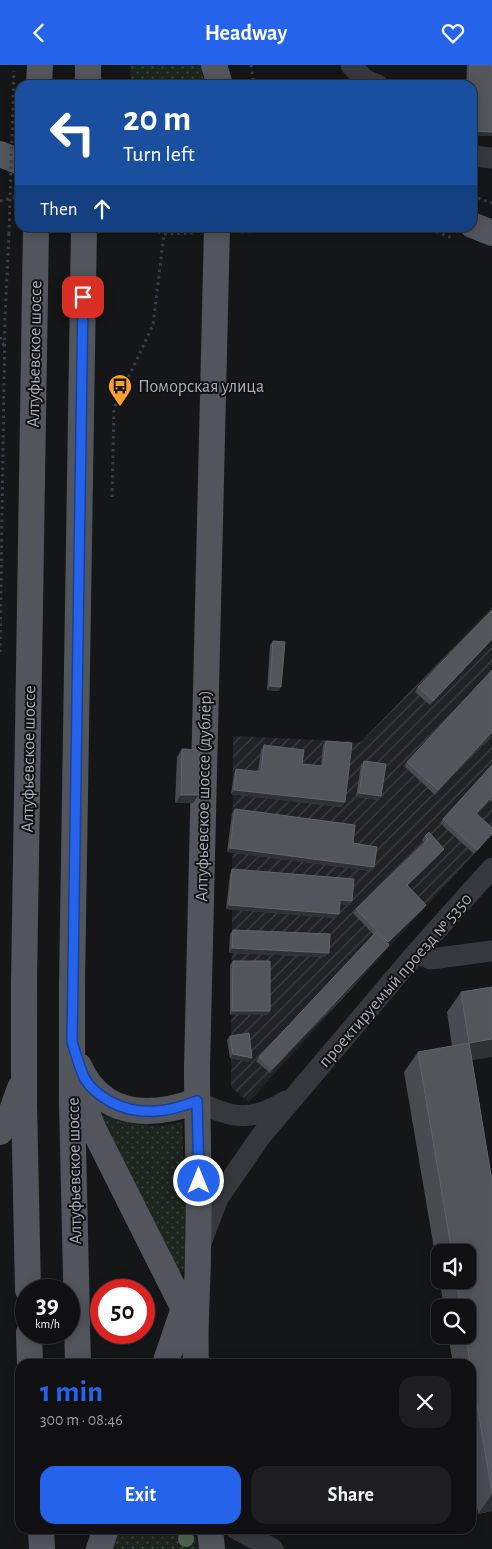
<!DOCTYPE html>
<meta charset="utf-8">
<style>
:root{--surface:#101012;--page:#1e1e20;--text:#f1f3f6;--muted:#9c9d9f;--line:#303032;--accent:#2563eb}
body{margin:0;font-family:"Alegreya Sans",sans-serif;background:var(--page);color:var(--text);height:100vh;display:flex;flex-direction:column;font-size:19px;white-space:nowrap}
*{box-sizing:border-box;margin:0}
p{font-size:16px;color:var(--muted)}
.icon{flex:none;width:28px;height:28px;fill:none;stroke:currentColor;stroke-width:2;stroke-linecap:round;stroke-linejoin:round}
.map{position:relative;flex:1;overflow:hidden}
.side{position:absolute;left:15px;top:1294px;width:461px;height:175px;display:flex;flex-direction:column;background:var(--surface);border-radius:15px;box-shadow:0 2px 12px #0003,0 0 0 1px var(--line)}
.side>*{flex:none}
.banner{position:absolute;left:15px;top:15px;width:462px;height:152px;border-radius:15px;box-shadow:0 2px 12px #0003,0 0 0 1px var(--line);background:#1a4fa0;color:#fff;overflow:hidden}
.fabs{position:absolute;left:431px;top:1179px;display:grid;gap:10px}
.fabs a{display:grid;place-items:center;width:45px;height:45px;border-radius:10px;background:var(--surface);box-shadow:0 2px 12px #0003,0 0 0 1px var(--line);font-size:25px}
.speed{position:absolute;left:15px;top:1214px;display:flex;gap:10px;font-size:25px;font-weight:700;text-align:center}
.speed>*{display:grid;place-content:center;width:65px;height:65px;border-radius:50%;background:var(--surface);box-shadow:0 2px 12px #0003,0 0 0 1px var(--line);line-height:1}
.speed small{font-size:12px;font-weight:400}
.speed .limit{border:8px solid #d22;background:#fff;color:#111}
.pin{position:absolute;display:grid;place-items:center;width:42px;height:42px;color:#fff;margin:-21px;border-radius:10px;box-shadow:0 2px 8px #0006}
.me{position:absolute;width:55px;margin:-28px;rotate:0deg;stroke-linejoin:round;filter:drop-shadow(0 0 4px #0008)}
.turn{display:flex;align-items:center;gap:18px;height:105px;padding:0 25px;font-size:22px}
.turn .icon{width:65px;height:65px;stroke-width:2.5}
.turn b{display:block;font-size:35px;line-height:42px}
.then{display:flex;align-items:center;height:48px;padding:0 25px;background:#0003;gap:10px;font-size:19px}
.round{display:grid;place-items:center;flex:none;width:52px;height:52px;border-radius:15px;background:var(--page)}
.head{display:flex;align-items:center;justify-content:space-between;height:85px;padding:0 25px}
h1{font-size:30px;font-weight:700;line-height:38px;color:var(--accent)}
.button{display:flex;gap:10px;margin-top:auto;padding:10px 25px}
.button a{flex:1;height:58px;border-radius:15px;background:var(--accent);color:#fff;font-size:20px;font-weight:700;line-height:58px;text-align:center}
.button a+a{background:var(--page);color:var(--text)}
header{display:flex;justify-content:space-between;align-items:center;height:65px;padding:0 25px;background:var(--accent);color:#fff;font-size:22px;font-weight:700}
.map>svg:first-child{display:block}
</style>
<header><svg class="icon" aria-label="back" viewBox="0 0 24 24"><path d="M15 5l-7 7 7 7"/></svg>Headway<svg class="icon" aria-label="heart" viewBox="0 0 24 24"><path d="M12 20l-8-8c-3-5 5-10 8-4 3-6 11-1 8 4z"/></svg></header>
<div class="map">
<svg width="492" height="1484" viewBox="0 0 492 1484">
<defs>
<pattern id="industrial-furrows" width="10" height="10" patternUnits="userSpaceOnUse" patternTransform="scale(1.25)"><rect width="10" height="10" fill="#212225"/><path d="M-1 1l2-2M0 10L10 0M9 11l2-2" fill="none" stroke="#3e4043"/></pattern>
<pattern id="grass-dots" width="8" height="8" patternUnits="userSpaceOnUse" patternTransform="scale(1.25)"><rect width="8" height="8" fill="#1d261e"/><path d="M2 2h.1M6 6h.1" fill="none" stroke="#3b433d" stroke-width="1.8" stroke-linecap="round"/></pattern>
</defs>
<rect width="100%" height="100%" fill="#151618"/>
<path fill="url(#industrial-furrows)" d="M492,542V769L249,1037L231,1022L233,671L361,677Z"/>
<path fill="url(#grass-dots)" d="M130,0H202L204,20H131Z
M97,1048C125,1059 152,1065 182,1057L187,1200L184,1207H178Z
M116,1464H195L197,1484H109Z"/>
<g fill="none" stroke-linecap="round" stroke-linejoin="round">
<path stroke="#3c3f44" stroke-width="3" stroke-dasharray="2.5 4" stroke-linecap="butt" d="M251,0L253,14L258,20
M472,131L492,138
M0,136L20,131
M146,162L164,169L195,168
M424,162L452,173
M241,167L367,162
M0,272L4,281
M112,432L114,343L153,260L164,169
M0,587L5,251L9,169"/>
<path stroke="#36383d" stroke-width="21" d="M351,0L365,15L378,20
M472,91L492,93
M416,888L431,894L492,886
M197,1036C231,1054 252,1057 286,1036
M201,1178L218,1133L261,1071L416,888L492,803
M236,1464L273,1484"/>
<path stroke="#52555c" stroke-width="26" d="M214,0L220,20
M39,20L40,0
M88,20V0
M0,89L20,97
M472,160L492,168
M79,1001C102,1053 150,1053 197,1036
M78,1025L93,1063L184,1244L190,1265
M0,1067L11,1048L20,1023
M28,1225L24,1037V918L36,162
M29,1268L30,1299
M78,1299L72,1037V919L84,162
M165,1299L185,1240
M196,1299C194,1261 198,1223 198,1185C200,1124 197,1063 197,1003L217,162
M41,1464L42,1484
M210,1464L212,1484
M99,1484L106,1464"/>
<path stroke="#3c3f44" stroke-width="3" stroke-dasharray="2.5 4" stroke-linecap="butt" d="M9,169L14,6"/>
</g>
<circle fill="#4f6450" cx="186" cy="1474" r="8"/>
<path fill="#484b50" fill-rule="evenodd" d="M467,0H492V71H472V20H466Z
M492,575L430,640L415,627L418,622Z
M273,576L279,626L267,625L270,580Z
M492,668L435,730L404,701L407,697Z
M326,676L342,742L231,729L234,709L236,704L258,707L261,685L264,680L302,699L321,701L323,680Z
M182,684L193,738H175L177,692Z
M364,696L381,731L379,735L356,732L361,700Z
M492,700V737L489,735L477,748L492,770L474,789L440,758L443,754Z
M235,744L353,778L374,802L372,806L227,787L232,748Z
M425,771L441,788L407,821L423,844L388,878L389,880L386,884L270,1008L256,996L259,992L374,870L353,848L356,844L425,778L422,775Z
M232,804L352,836L349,840L340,839L336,853L226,844L230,809Z
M233,865L326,892L229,888L230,869Z
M233,896L270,946L267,950H230V900Z
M461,927L492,1116V1446L478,1449L471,1408V1299H453L448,1270H468V1242H444L404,1007L418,987L452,981L447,947ZM440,1188H468V1215H440Z
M230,971L249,997L230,993L227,975Z"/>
<path fill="#2f3235" d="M472,66L492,67V71H472Z
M492,574V575L430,640L433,636Z
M270,621L281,622L279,626L267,625Z
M492,667V668L435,730L438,725Z
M234,725L345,737L342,742L231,729Z
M359,728L381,731L379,735L356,732Z
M181,730H199L193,738H175Z
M492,768V770L474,789L477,785Z
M230,783L374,802L372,806L227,787Z
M444,784L441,788L404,824L407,820Z
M340,835L352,836L349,840L337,839Z
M229,840L339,849L336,853L226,844Z
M426,840L423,844L385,881L388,877Z
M389,880L386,884L270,1008L272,1004Z
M232,883L329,888L326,892L229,888Z
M232,946H270L267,950H230Z
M492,974V992L455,998L469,978Z
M233,989L252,993L249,997L230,993Z
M492,1429V1446L478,1449Z"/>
<path fill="#52565b" stroke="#60646a" d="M470,0H492V67L472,66V20H469Z
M492,545V574L433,636L418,622Z
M273,576L285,577L281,622L270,621Z
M492,605V667L438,725L407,697Z
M326,676L352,678L345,737L234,725L236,704L261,707L264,680L304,685L302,699L323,701Z
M182,684L200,685L199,730H181Z
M364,696L386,699L381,731L359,728Z
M492,700V731L476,748L492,763V768L477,785L443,754Z
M235,744L355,760L353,778L377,782L374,802L230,783Z
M429,767L444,784L407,820L426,840L388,877L356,844L428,774L425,771Z
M232,804L354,814L352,836L340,835L339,849L229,840Z
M233,865L330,869L329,888L232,883Z
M376,867L389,880L272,1004L259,992Z
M233,896H270V946H232Z
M492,922V974L469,978L492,1116V1428L471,1304V1299H470L466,1270H468V1242H461L456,1215H468V1188H452L418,987L469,978L461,927Z
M249,968L252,993L233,989L230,971Z"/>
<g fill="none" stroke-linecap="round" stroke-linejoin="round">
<g stroke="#184099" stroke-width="12">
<path id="route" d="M83,232L72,977C76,989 79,1002 85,1014C91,1024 100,1031 111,1037C139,1052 168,1047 197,1036L199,1116"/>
</g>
<use href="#route" stroke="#2563eb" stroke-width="9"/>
</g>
<defs>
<g id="bus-pin" transform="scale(1.25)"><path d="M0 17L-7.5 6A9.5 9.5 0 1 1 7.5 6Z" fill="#faa12b" stroke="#101113"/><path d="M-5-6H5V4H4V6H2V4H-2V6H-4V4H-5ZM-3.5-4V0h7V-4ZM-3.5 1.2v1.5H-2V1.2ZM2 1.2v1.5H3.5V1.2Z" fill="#111"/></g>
</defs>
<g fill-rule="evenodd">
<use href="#bus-pin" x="120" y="321"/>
</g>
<g text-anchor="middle" stroke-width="4" stroke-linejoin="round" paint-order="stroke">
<g font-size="18" fill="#a7aeb8" stroke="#101113">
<text transform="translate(34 289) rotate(-89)" y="6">Алтуфьевское шоссе</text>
<text transform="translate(28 694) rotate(-89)" y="6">Алтуфьевское шоссе</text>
<text transform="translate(203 731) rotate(-89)" y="6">Алтуфьевское шоссе (дублёр)</text>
<text transform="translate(395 915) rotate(-49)" y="6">проектируемый проезд № 5350</text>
<text transform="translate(74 1106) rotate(-91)" y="6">Алтуфьевское шоссе</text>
</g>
<g font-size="18" fill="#a7aeb8" stroke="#101113" text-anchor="start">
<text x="138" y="327">Поморская улица</text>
</g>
</g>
</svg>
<div class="fabs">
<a><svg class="icon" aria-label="sound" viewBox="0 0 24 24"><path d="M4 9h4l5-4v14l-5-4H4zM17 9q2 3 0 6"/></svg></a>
<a><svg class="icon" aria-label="search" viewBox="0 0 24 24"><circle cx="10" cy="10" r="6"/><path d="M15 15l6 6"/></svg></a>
</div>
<div class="speed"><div>39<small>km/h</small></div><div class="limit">50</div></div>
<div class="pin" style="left:83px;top:232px;background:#d93025"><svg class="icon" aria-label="arrive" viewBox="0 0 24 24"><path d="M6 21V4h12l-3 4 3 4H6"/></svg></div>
<svg class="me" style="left:199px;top:1116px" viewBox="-20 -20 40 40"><circle r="17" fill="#2563eb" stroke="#fff" stroke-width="3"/><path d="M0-11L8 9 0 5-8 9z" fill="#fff"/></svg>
<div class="banner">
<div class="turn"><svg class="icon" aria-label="left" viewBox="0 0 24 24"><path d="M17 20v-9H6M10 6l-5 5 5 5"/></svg><div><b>20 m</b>Turn left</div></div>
<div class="then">Then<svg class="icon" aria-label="ahead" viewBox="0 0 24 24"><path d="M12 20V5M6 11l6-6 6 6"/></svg></div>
</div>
<section class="side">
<div class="head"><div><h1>1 min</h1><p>300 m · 08:46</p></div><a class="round"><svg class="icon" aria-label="close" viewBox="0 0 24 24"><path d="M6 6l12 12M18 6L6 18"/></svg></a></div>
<div class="button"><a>Exit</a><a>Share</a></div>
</section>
</div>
